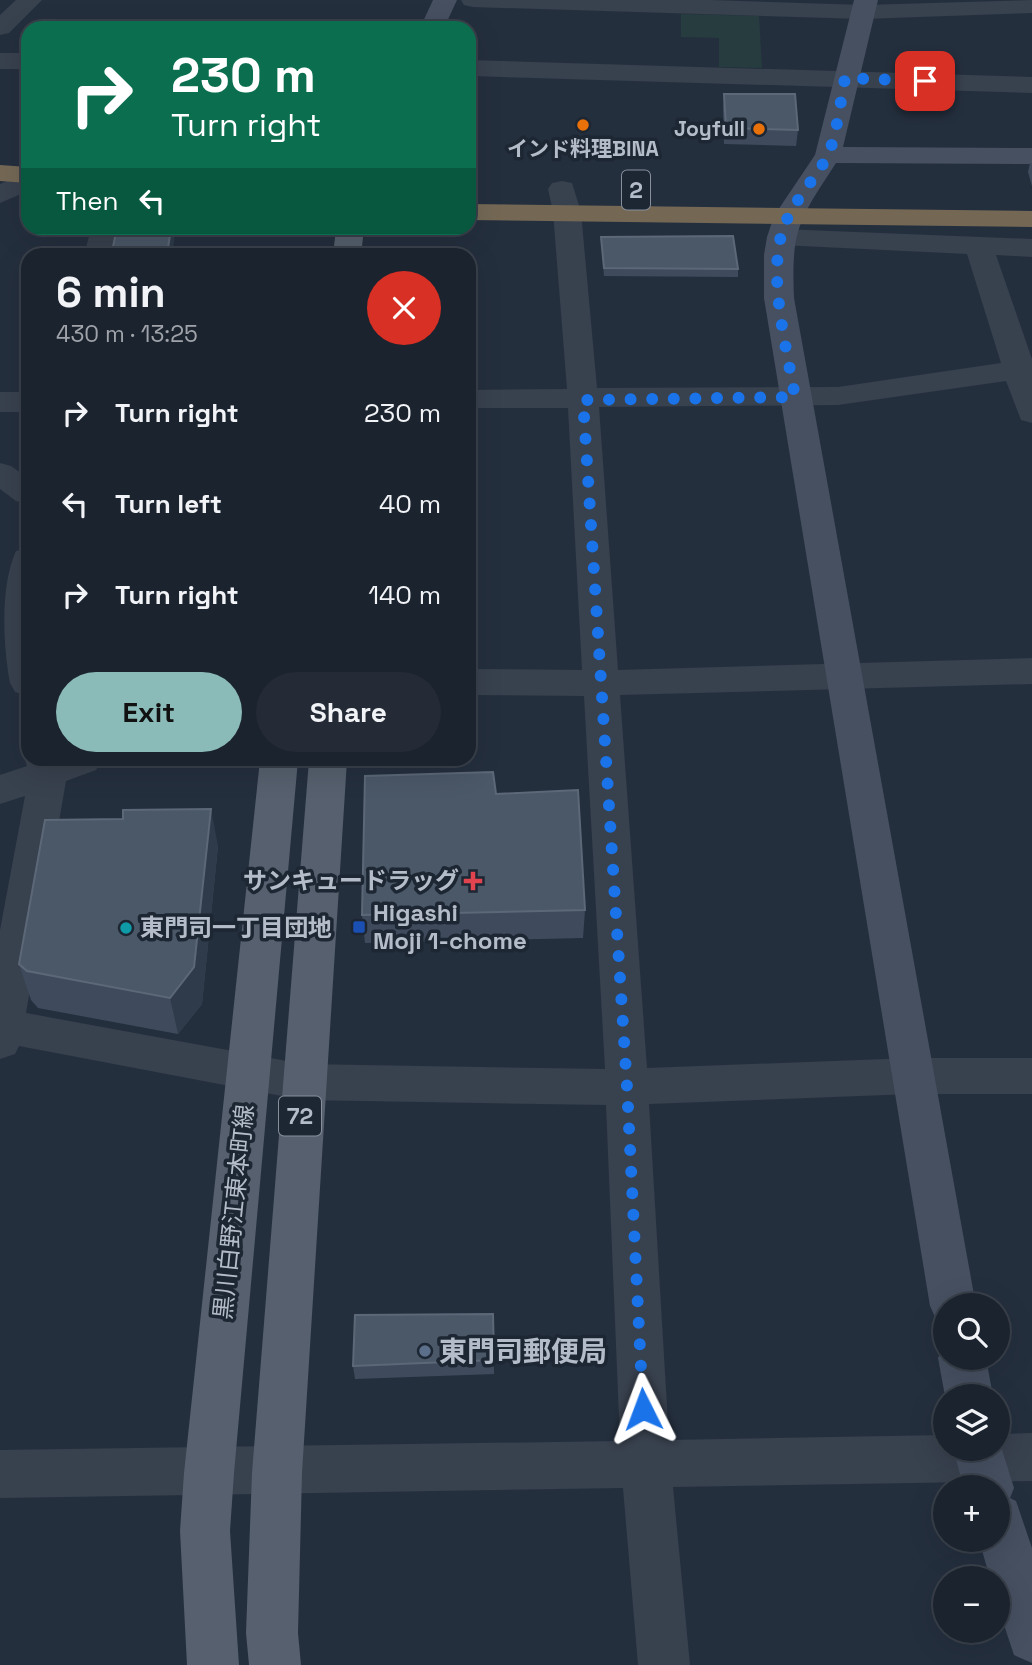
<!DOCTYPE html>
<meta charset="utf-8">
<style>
:root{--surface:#1b232e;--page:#242b36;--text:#f1f3f6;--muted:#a0a4aa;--line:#39404a;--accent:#8bbbb9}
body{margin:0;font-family:"Space Grotesk","Noto Sans JP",sans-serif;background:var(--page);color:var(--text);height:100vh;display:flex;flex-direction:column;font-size:26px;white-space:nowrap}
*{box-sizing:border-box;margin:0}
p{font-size:23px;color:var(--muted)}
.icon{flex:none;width:38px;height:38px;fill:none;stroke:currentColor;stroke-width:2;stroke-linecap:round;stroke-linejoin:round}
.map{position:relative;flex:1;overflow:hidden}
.sheet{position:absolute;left:21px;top:248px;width:455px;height:518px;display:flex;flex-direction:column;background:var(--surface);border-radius:21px;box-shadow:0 7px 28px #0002,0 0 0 2px var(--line)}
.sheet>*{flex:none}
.guide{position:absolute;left:21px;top:21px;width:455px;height:214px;border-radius:21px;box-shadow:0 7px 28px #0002,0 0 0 2px var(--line);background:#0b6e4f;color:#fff;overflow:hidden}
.fabs{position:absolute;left:933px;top:1293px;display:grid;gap:14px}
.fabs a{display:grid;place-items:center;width:77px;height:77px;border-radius:50%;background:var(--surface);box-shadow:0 7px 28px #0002,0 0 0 2px var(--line);font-size:35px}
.pin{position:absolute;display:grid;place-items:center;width:60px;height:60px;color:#fff;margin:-30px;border-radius:14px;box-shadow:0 4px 10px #0006}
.me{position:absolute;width:77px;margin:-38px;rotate:357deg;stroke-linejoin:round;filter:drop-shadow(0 0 5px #0008)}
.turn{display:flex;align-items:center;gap:24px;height:147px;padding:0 35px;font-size:32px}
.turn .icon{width:91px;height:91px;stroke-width:2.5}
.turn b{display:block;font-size:49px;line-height:60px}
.then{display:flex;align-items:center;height:66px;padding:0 35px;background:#0003;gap:14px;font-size:26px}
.round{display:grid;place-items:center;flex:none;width:74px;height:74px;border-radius:37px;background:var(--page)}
.headline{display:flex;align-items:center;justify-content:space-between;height:119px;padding:0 35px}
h1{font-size:42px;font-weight:800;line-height:52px}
.cta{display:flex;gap:14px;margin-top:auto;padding:14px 35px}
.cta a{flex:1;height:80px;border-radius:42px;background:var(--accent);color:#111;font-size:28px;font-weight:800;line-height:80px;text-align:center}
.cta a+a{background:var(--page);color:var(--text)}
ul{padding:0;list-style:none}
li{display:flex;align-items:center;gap:21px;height:91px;padding:0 35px}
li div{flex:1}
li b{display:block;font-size:26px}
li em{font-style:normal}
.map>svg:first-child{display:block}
</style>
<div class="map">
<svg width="1032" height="1665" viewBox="0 0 1032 1665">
<rect width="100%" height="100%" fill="#242f3e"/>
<path fill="#263c3f" d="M681,14L759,16L762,68L719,67V38L681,37Z"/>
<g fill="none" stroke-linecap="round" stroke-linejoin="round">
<path fill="#38414e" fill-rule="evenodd" d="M16,0H42L9,33L0,35V15Z
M461,0H711L863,5L1032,0V13L863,19L473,7L464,5Z
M0,53H28V69H0Z
M469,60L1032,77V93L469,76Z
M28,172V191L0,203V184Z
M562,181L572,183L581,212L597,388L838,387L1001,363L967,254L781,245L771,243L767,237L771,231L781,229L1032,239V257L996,255L1032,359V423L1021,420L1006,381L838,405L599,407L618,670L1032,658V684L620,695L647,1068L912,1058H1032V1094H912L649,1104L669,1440L945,1435V1449H998V1434L1032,1433V1481L673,1487L690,1665H638L623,1488L0,1498V1450L620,1441L606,1105L303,1100L19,1046L15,1054L0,1059V930L25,796L0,804V775L27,766L25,760L28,755V760H102L96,770L66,781L26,1013L303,1064L605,1069L584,696L469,695V669L582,670L568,408H469V390L567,389L553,212L548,189L552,183Z
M91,228H119L112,256H84Z
M0,392H28V412H0Z
M0,463L11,466L28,478V504L16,501L0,489Z
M28,548V696L15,692L10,683C3,646 0,585 16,551Z"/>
<path fill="#465061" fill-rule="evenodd" d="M433,0H457L444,28H420Z
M854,0H878L843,147L1032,148V164L836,163C799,220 791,228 794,298L976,1306H945V1324L937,1321L930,1306L764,298V255L767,237L774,216L815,155Z
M945,1343V1358H986L993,1396H945L938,1358Z
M998,1437L1014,1488L1010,1498L1016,1501L1032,1548V1663L1014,1655L998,1607V1578H990L979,1540H998V1488H964L953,1449H998Z"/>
<path fill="#56606e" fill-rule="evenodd" d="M336,228H364L361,256H333Z
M260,760H298L234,1473L230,1531L239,1665H187L180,1531L184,1473Z
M309,760H347L302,1473L298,1633L301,1665H249L246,1633L252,1473Z"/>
<path fill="#746855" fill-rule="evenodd" d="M0,165L28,167V183L0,181Z
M469,204L1032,211V227L469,220Z"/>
</g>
<path fill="#3f4b5c" d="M724,94L798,130L796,146L724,144L723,109Z
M1030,163H1032V186L1028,172Z
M601,237L738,269V277L604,276Z
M496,794L585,910L583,938L365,943L362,915Z
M218,846L202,1004L178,1034L38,1008L31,1000L19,964Z
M493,1314L494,1374L355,1379L353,1366Z"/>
<path fill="#2f3b4b" d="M171,228H174L175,234L172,256H167Z
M211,809L218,846L202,1004L178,1034L170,998Z"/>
<path fill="#4b5868" stroke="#5c6777" stroke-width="2" d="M724,94H795L798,130L726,128Z
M117,228H171L167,255L111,256Z
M733,236L738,269L604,268L601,237Z
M493,772L496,794L578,790L585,910L362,915L365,776Z
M211,809L194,967L170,998L27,971L19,964L45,820L123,819V810Z
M493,1314L494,1360L353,1366L355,1315Z"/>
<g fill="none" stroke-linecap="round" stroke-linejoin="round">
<path stroke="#1a73e8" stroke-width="12" stroke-dasharray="0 21.6" d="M643,1409L627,1087L583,400L795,397C787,349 769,283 781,236C789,205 812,184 827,157C836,140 841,98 845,78L925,81"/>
</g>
<g fill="#e8710a" stroke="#1d2633" stroke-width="2.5">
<circle cx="583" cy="125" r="7"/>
<circle cx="759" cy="129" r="7"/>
</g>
<path fill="#e0444e" stroke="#1d2633" stroke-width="2.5" d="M469.5 870.5h7v7h7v7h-7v7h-7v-7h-7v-7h7z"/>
<rect fill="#1a4fb4" stroke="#1d2633" stroke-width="2.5" x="352" y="920" width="14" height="14" rx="3.5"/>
<circle fill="#0f9aa8" stroke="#1d2633" stroke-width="2.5" cx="126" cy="928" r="7"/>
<circle fill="#5c6f8a" stroke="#1d2633" stroke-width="2.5" cx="425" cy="1351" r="7"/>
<g text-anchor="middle" stroke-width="7" stroke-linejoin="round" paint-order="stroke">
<g font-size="21" font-weight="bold" fill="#b4bcc9" stroke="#1d2633" text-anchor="end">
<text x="745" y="136">Joyfull</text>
<text x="583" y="156" text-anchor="middle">インド料理BINA</text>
</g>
<g fill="#1d2633" stroke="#878f9c" stroke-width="2">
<rect x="622" y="170.5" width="28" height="39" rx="5"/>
<rect x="279" y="1096.5" width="42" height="39" rx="5"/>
</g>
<g font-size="23" font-weight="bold" fill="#b4bcc9">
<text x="636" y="198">2</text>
<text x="300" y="1124">72</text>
</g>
<g font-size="24" font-weight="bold" fill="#b4bcc9" stroke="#1d2633" text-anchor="start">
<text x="459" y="889" text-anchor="end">サンキュードラッグ</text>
<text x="373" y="921">Higashi<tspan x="373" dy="28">Moji 1-chome</tspan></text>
<text x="140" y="936">東門司一丁目団地</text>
</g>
<g font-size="24" fill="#b4bcc9" stroke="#1d2633">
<text transform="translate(234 1212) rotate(-84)" y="8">黒川白野江東本町線</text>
</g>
<g font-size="28" font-weight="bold" fill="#b4bcc9" stroke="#1d2633" text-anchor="start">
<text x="439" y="1361">東門司郵便局</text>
</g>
</g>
</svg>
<div class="fabs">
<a><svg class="icon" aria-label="search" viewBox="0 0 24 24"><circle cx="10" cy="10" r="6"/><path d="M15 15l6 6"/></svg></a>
<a><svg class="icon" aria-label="layers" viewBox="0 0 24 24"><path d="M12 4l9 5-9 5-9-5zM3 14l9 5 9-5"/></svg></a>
<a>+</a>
<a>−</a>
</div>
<div class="pin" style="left:925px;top:81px;background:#d93025"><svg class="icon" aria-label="arrive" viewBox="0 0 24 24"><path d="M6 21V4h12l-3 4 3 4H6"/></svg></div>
<svg class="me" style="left:643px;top:1409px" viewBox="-20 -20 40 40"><path d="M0-17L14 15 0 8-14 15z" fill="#1a73e8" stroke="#fff" stroke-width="4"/></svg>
<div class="guide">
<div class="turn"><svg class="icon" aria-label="right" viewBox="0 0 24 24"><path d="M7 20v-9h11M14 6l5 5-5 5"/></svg><div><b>230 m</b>Turn right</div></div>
<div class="then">Then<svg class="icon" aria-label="left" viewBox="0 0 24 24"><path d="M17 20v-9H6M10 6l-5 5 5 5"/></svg></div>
</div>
<section class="sheet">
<div class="headline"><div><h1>6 min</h1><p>430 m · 13:25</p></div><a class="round" style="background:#d93025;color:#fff"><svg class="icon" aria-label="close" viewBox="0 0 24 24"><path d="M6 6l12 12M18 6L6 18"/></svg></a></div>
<ul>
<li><svg class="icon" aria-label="right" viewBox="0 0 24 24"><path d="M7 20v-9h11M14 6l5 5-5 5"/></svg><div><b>Turn right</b></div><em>230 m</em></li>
<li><svg class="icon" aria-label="left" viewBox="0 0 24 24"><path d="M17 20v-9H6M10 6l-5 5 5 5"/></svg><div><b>Turn left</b></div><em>40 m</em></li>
<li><svg class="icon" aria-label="right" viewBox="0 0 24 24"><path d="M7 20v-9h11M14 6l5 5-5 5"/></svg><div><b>Turn right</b></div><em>140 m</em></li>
</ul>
<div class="cta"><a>Exit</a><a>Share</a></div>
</section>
</div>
